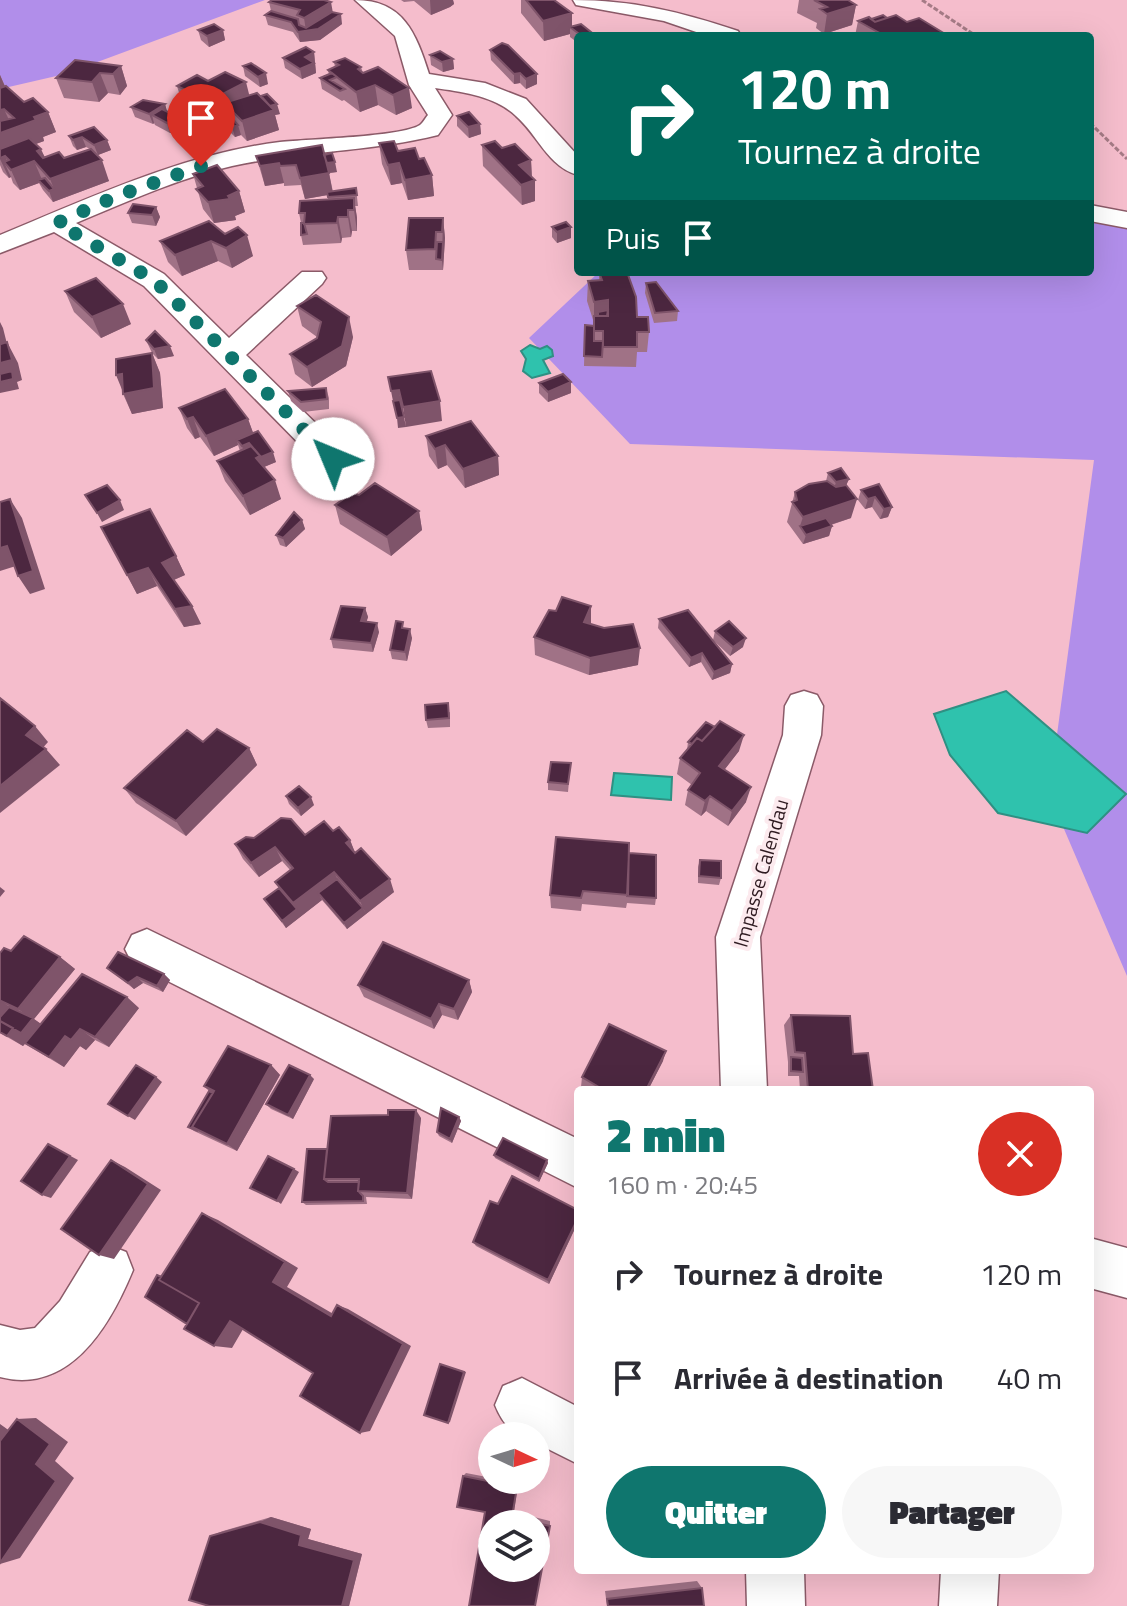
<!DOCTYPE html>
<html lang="fr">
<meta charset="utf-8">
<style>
:root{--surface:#fff;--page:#f7f7f7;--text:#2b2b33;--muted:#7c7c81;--accent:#0f766e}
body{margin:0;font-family:"Titillium Web",sans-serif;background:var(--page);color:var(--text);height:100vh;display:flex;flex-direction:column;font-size:30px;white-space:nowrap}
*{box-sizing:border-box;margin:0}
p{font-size:26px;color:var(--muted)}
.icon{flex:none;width:44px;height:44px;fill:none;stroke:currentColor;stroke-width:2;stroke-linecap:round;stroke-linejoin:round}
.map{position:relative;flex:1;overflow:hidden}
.side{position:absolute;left:574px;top:1086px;width:520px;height:488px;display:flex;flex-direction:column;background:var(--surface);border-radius:8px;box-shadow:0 8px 32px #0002}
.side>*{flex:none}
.guide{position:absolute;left:574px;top:32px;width:520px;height:244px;border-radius:8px;box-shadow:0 8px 32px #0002;background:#00695c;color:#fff;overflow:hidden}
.needle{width:52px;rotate:94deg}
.buttons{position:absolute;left:478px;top:1422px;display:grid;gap:16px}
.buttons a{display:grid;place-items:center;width:72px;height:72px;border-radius:50%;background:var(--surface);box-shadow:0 8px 32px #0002;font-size:40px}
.pin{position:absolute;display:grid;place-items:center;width:68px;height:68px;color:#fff;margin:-82px -34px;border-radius:50% 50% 50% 0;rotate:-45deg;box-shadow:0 0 8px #0007}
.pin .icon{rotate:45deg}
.me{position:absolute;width:88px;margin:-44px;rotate:315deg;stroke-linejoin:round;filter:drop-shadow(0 0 6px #0008)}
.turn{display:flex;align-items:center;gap:28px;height:168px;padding:0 32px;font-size:36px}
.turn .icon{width:104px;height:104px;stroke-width:2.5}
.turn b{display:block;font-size:56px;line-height:68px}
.then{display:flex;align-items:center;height:76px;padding:0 32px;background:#0003;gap:16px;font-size:30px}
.round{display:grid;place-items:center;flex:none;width:84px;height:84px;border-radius:42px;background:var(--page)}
.headline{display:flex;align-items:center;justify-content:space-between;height:136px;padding:0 32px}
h1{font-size:48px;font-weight:800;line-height:60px;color:var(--accent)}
.primary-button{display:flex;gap:16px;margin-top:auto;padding:16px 32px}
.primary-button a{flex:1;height:92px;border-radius:48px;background:var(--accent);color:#fff;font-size:32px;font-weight:800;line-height:92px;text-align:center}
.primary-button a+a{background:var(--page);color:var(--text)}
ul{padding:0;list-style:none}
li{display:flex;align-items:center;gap:24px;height:104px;padding:0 32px}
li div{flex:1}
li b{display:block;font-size:30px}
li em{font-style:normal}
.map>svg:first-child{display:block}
</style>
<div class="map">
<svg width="1127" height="1606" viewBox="0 0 1127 1606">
<rect width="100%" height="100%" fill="#f5bdcc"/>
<path fill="#b18eea" d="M0,0H265L65,74L0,89Z
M1090,216L1127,224V976L1049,794L1094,460L630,444L529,338L599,272H1090Z"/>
<path fill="#2fc2ad" stroke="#2f9083" stroke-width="2" d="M530,345L540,349L547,346L552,350L553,356L543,360L550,373L532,378L523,371L526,359L521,351Z
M1006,691L1126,794L1087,833L998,813L950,755L934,714Z
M614,773L672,777L671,800L611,795Z"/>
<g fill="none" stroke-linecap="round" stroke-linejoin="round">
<g stroke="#8b5a68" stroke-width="3">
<path id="minor" d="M355,0C403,0 416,33 429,74L485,83L526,99L578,156V175C548,167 538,135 516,116C495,96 463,92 435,88L452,115L438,135C370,152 300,151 232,166C179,178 126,202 76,223L164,274L229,338L302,272H322L326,278L322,284L246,355L344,451L349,459L344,467L333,470L322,467L144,286L54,232L0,253V235C90,198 183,154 280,142C308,139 401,137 420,125C424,122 425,118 428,115L409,85L395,36Z
M573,0C632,0 682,12 738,31L741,36H708L664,21L576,5Z
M1090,205L1127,212V228L1090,221Z
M804,691L817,695L823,706L821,735L760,937L767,1090H721L716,937L783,735L785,706L791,695Z
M147,929L578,1139V1188L132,963L125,949L132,935Z
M1090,1238L1127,1248V1298L1090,1288Z
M108,1245L126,1252L133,1270C110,1326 70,1395 0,1377V1325L20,1330L35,1328L60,1301L90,1252Z
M522,1378L578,1407V1464L536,1443V1436C513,1436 503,1425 495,1405L503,1386Z
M746,1570H804L805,1606H747Z
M941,1570H999L997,1606H939Z"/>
</g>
<path stroke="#a57b86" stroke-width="3" stroke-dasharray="5 2" stroke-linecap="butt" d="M922,0L976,36
M1090,123L1127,159"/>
<use href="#minor" fill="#fff" fill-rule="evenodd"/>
</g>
<path fill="#a07286" d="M401,0H453L454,4L450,7L431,15L414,1L404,2Z
M521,0H554L572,26L591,32V36H578V43L570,37V34L544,41L521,13Z
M799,0H848L856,5L852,25L824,34L816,28L817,23L797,13Z
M269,2L332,12L342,24L320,40L300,42L293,32L268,25L265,15L271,11Z
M887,18L907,22L941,36H855L858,21Z
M198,30H223L225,40L209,47L201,40Z
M490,50L537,84L526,89L520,83L514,84L491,60Z
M314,52L316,73L302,79L285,68L283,58Z
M430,55L453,59L454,69L443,72L431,65Z
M334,62L361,67L363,73L412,108L396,115L378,105L360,112L344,100L342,101L322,89L320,78L329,75L328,70L335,67Z
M121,66L127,86L120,95L108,93L99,102L64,98L56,78Z
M243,66L268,84L260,87L245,76Z
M0,75L5,86L24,102L48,112L56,132L43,137L44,141L36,144L45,157L64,158L90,149L86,147L77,150L73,146L69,136L107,140L111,150L98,155L93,152L109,181L53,202L43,190L39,183L20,190L13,183L11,177L9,178L3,172L0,165Z
M208,81L249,95L280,114L275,115L279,130L247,141L241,135L235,137L228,130L225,119L228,118L227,115L222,117L214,113L200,114L183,106L177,86Z
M165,104L167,112L178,117L181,128L170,133L155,125L154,123L153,124L135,117L131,107Z
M457,116L480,124L481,134L469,138L457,126Z
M379,143L419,159L432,175L434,196L408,200L402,183L391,185L382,164Z
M482,145L502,148L531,160L532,178L535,180V201L522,205L483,166Z
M324,155L337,172L329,173L333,192L356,188L358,206H355L357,218V231H352L351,237L342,238L341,243L303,245L301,235V223L299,213L328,199V195L305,199L301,185L284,186V183L265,186L256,156Z
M193,174L239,191L245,212L235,216L236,220L214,223L203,209Z
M156,207L160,217L156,226L132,223L128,213Z
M443,218L445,238L443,270H409L406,250Z
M552,227L571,238L557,243L552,237Z
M225,234L253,256L232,268L218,261L182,276L168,262L160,241Z
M599,272L649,332L647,352H637L636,367L584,366L585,325L594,326V323L587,301L588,281L599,280Z
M646,283L678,311L677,321L654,323L645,293Z
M65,291L131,324L101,338L74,312Z
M297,306L353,337L346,366L312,387L295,374L290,354L317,338V337L302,326Z
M146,340L174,356L158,359L152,353L160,373L163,408L132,414L123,394L152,353Z
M539,383L571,393L548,402L539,393Z
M326,388L329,398V409L303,412L291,401L288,391Z
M179,408L248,419L253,433L276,462L264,467L281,499L250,515L225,481L217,461L240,451L238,445L214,456L200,437L195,439L187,428Z
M426,436L498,456L499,475L465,488L447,465L438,469L429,456Z
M828,473L849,479L846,485L851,518L831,525L832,526L829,536L803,544L787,522L795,492L826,481Z
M879,484L892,507L888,517L880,519L872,507L865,509L858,500L861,490Z
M335,505L419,511L422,530L391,556L340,524Z
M302,520L305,529L286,547L280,545L276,535Z
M101,527L176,556L185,575L174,580L192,606L201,624L184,627L157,586L137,594Z
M591,606V624L638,665L589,675L535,655L534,637L556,611Z
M365,608L368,617L366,622L379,632L373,652L333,648L331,639Z
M659,619L732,664L730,673L712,680L701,662L689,667L658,628Z
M405,628L412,638L407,661L392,659L390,650Z
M715,631L743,647L730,656L713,640Z
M450,712V727L428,728L426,720Z
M203,742L249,748L257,765L186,836L136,803L124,788Z
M688,742L739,751L724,770L746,802L728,826L706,811L701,816L685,805L688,790L692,785L677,774L680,758L687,750Z
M570,771L568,792L548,790V782Z
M286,796L314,805L301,816L289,804Z
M333,831L350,840L355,853L394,892L347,929L322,900L286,928L264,899L279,888L275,882L290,870L282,861L259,877L243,859L235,844L254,838L305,835Z
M629,853L656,898L655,905L627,903L626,908L582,904L581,911L551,908L550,895Z
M700,860L721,878L719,885L698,883V867Z
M11,951L60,957L75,969L34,1019L41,1024L139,1008L109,1047L95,1040L86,1050L80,1046L64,1067L25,1044L23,1046L0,1033V953Z
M107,968L164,974L170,980L163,992L143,983L134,989Z
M469,980L472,992L458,1020L442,1015L434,1029L364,997L358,985Z
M791,1015L853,1054L873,1090H800L799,1076H788V1062L784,1025Z
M663,1061L648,1090H587L581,1087L582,1077Z
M271,1065L280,1075L237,1151L194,1131L188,1127L209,1091L204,1086Z
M314,1079L293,1119L271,1109L266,1104Z
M459,1117L461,1121L452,1143L439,1136L437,1132Z
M421,1118L412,1199L366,1197L367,1204L306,1205L302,1202L327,1149Z
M494,1155L547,1160L548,1163L539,1182L495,1158Z
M498,1204L578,1210V1222L549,1284L476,1246L473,1242Z
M466,1473L492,1478V1480H501L518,1484L514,1512L550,1521V1526L485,1512L463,1476Z
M271,1517L311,1529L308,1539L362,1554L349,1606H209L210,1536L223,1531Z
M697,1581L702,1588L704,1606H607L605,1591Z"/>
<path fill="#7f546a" d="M430,0H453L454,4L450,7L431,15Z
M331,2L334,19L341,14L342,24L320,40L300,42L298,32L306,31L304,18Z
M856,5L852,25L824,34L827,14Z
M572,13V28L570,27V34L544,41L543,21Z
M223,30L225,40L209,47L207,36Z
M314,52L316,73L302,79L300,69L305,57Z
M453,59L454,69L443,72L442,62Z
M121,66L127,86L120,95L113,74Z
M100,73L108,93L99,102L92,82Z
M266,73L268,84L260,87L258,77Z
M520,73V83L514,84V74Z
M537,74V84L526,89V79Z
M0,75L8,94L0,97Z
M246,82L251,102L224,103L227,115L222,117L217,97Z
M375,85L378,105L360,112L356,92Z
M409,88L412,108L396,115L393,95Z
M165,104L168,115H152L154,123L153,124L149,114Z
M277,104L280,114L275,115L279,130L247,141L242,121L265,108Z
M4,109L13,129L34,117L48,112L56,132L43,137L44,141L0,157V110Z
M178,117L181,128L170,133L167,123Z
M480,124L481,134L469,138L468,127Z
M238,125L241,135L235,137L232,127Z
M82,137L86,147L77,150L73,140Z
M107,140L111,150L98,155L94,145Z
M41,149L50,169L37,151Z
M5,156L11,170L34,161L43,182L38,180L39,183L20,190L11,170L4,162L11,177L9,178L0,159V158Z
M102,160L109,181L53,202L49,191L54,189L50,179Z
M531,160L532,181L519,185V165Z
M335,162L337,172L329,173L327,163Z
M279,163L284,183L265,186L260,166Z
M399,163L402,183L391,185L388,165Z
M329,173L333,194L305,199L300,178Z
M432,175L434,196L408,200L405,180Z
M535,180V201L522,205L521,185Z
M239,191L245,212L235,216L236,220L214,223L208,202Z
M354,198L357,218V231L354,210Z
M156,207L160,217L156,226L152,215Z
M348,210L352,231L351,237L348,217Z
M338,217L342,238L341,243L337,223Z
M443,218L445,238L443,270L442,260Z
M571,227V238L557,243V232Z
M247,235L253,256L232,268L226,248Z
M211,241L218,261L182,276L175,255Z
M608,300L607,321L594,323V302Z
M123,304L131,324L101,338L92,317Z
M349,317L353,337L346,366L312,387L307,367Z
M0,322L3,328L11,360L7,342L18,363L22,380L17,382L19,389L0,393Z
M170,346L174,356L158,359L154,349Z
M152,353L160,373L163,408L132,414L116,375Z
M571,382V393L548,402V392Z
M399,390L402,410L395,411L391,391Z
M440,401L442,421L406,427L403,407Z
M193,417L200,437L195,439L187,419Z
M404,417L406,427L398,428L397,418Z
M248,419L255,438L237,440L238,445L214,456L206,436Z
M249,443L253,453L245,456L242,446Z
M445,445L447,465L438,469L435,449Z
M273,452L276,462L264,467L256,458Z
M498,456L499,475L465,488L463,469Z
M849,479L845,488L833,492L836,482Z
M275,480L281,499L250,515L243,496Z
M875,497L872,507L865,509L868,499Z
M10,499L22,518L45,589L30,594L18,576Z
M857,499L851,518L805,533L800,526L803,517Z
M120,500L124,510L102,522L97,513Z
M892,507L888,517L880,519L884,509Z
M419,511L422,530L391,556L387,537Z
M302,520L305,529L286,547L283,538Z
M832,526L829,536L803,544L806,535Z
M7,546L19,565L0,571V548Z
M176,556L185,575L171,581L162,563Z
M148,568L157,586L137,594L127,575Z
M192,606L201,624L184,627L175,609Z
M591,606V624L584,622Z
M365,608L368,617L364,630L361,621Z
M377,623L379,632L373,652L371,643Z
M410,629L412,638L407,661L405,652Z
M746,638L743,647L730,656L733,647Z
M640,648L638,665L589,675L590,658Z
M702,653L701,662L689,667L691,658Z
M732,664L730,673L712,680L714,672Z
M35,726L48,742L40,751L26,735Z
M744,735L739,751L715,782L719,766Z
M249,748L257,765L186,836L176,821Z
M46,749L60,765L0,813V786Z
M751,787L746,802L728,826L732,811Z
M710,796L706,811L701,816L705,801Z
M311,797L314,805L301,816L298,808Z
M350,840L356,855L346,843Z
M275,847L282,861L259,877L251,863Z
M334,872L341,886L318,893L322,900L286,928L282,921L297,909L293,903Z
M390,879L394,892L366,914L360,901Z
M0,887L5,891L0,897Z
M363,908L366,914L347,929L344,923Z
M60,957L75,969L34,1019L41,1024L23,1046L7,1036L13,1028L32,1019L18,1009Z
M164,974L170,980L163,992L157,986Z
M137,977L143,983L134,989L128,983Z
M469,980L472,992L458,1020L454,1009Z
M127,997L139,1008L109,1047L95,1037Z
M1,1001L17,1012L0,1022V1002Z
M439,1004L442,1015L434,1029L431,1019Z
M80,1029L95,1040L86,1050L71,1040Z
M65,1036L80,1046L64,1067L49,1057Z
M666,1051L663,1061L648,1090H646Z
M271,1065L280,1075L237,1151L227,1144Z
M310,1075L314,1079L293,1119L288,1115Z
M156,1077L162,1082L135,1120L128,1116Z
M416,1110L421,1118L412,1199L407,1193Z
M459,1117L461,1121L452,1143L450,1139Z
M48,1144L78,1160L51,1198L42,1195Z
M111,1160L125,1167L161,1190L114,1259L99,1255Z
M547,1160L548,1163L539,1182V1179Z
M294,1169L299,1172L281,1204L277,1201Z
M202,1213L218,1220L298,1268L287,1287L342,1319L331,1316L273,1282Z
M578,1218V1222L549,1284L548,1280Z
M337,1305L348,1309L411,1346L370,1431L360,1433Z
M230,1321L246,1324L232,1348L214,1346Z
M440,1364L466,1372L450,1422L448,1423Z
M36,1418L68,1442L55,1461L74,1478L20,1558L0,1564L36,1464L17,1419Z
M0,1424L21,1439L0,1441Z
M271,1517L311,1529L308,1539L362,1554L349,1606H342L299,1545L260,1522Z"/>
<path fill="#4c2740" stroke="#7f546a" stroke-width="2" fill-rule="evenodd" d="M272,0H324L331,2L304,18L297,15L300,10L269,2Z
M526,0H554L572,13L543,21Z
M814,0H848L856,5L827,14L820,9L827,7Z
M271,11L298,19L299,25L306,28L332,12L341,14L318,29L298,32L291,22L265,15Z
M883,15L887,18L875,22L871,19Z
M896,15L907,22L919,18L942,32L933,36H885L858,21L869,17L875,22Z
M214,24L223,30L207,36L198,30Z
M581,24L591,32L582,36L570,27Z
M502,43L508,45L537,74L526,79L520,73L514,74L490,50Z
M306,47L314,52L305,57L314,63L300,69L283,58Z
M440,51L453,59L442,62L430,55Z
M345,58L361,67L358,69L363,73L378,67L409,88L393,95L375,85L356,92L328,70L339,65L334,62Z
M75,60L121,66L113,74L100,73L92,82L56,78Z
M251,63L266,73L258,77L243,66Z
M225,72L246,82L217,97L208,93L194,94L177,86L197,75L208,81Z
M332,73L337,77L330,80L345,89L340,91L320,78Z
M6,86L24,102L33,98L48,112L34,117L36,120L0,133V121L14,118L4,109L0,110V88Z
M257,93L274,110L242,121L224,103Z
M267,94L277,104L270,106L261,96Z
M143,100L165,104L149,114L131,107Z
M162,109L178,117L167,123L152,115Z
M469,112L480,124L468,127L457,116Z
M231,117L238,125L232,127L225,119Z
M94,127L107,140L94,145L82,137L73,140L69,136Z
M29,138L41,149L37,151L43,158L59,152L64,158L91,149L102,160L50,179L34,161L11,170L4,162L9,160L5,156L0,158V149Z
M394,141L398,151L415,148L419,159L424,158L432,175L405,180L399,163L388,165L379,143Z
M495,141L502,148L515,144L531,160L519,165L535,180L521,185L482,145Z
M322,145L329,173L300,178L296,165L280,166L279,163L260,166L256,156Z
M332,153L335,162L327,163L324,155Z
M217,165L239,191L228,196L230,199L208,202L196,189L203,186L193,174Z
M45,178L54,189L49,191L38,180Z
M356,188L357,195L328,197L327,192Z
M354,198V210H348V217H338L337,223L304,224L305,213H299L300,201Z
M133,204L156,207L152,215L128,213Z
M409,218H443L442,232H436L435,249L406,250Z
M209,221L225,234L238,227L247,235L226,248L211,241L175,255L160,241Z
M566,222L571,227L557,232L552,227Z
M301,223H304L307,234L301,235Z
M437,242H443L442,260L436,259Z
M599,272H627L636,297L637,317H648L649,332H637V347H603V331H594V316H608V300L594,302L588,281L602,280Z
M96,278L123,304L92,317L65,291Z
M656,282L678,311L655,313L646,283Z
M316,295L349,317L342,346L307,367L290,354L317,338L321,322L297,306Z
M608,310L607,316H598V312Z
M585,325L594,326V341H603L602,357L584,356Z
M155,331L170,346L154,349L146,340Z
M0,341L1,344L7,342L12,360L0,363Z
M152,353L154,388L123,394L122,374L116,375V359Z
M12,371L13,379L0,382V374Z
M431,371L440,401L403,407L399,390L391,391L388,377Z
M563,374L571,382L548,392L539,383Z
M326,388L327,399L301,402L288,391Z
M225,389L248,419L206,436L193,417L187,419L179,408Z
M400,400L404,417L397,418L393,401Z
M471,421L498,456L463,469L445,445L435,449L426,436Z
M258,431L273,452L261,457L249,443L242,446L237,440Z
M251,446L260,456L256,458L275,480L243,496L217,461Z
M841,468L849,479L836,482L828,473Z
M827,481L836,487L846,485L857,499L803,517L792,502L797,500L795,492L809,484Z
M375,483L419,511L387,537L335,505L352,493L359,495Z
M879,484L892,507L884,509L875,497L868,499L861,490Z
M107,485L120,500L97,513L85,495Z
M10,499L33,571L18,576L7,546L0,548V502Z
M150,509L176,556L162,563L192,606L175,609L148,568L127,575L101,527Z
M294,512L302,520L283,538L276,535Z
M826,518L832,526L806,535L800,526Z
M562,597L591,606L584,622L604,628L633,624L640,648L590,658L534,637L549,610L556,611Z
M341,606L365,608L361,621L377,623L371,643L331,639Z
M688,610L732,664L714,672L702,653L691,658L659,619Z
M396,621L403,622L402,628L410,629L405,652L390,650Z
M729,621L746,638L733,647L715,631Z
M0,698L35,726L26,735L46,749L0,786Z
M448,703L449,718L426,720L425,705Z
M720,721L744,735L719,766L751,787L732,811L710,796L705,801L688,790L700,773L680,758L697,738L702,741Z
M706,722L715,727L702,741L697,738L692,744L688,742Z
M217,729L249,748L176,821L124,788L187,730L203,742Z
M551,762L571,763L568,784L548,782Z
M299,786L311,797L298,808L286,796Z
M281,818L291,819L305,835L324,821L333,831L339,827L350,840L346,843L355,853L361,848L390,879L360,901L334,872L293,903L275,882L293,868L275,847L251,863L235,844L246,837L254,838Z
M556,837L629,843L628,895L583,891L581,898L550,895Z
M629,853L656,855V898L627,896Z
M700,860L721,861V878L699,876Z
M337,879L363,908L344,923L318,893Z
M279,888L297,909L282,921L264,899Z
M24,936L60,957L18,1009L1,1001L0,1002V953L4,948L11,951Z
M383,942L469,980L454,1009L439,1004L431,1019L358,985Z
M118,952L164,974L157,986L137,977L128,983L107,968Z
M82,974L127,997L95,1037L80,1029L71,1040L65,1036L49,1057L25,1043Z
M9,1007L33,1018L21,1033L0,1021V1017Z
M791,1015L850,1016L853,1054L868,1053L873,1090H808L805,1053L795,1052Z
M0,1021L13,1028L7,1036L0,1032Z
M609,1024L666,1051L646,1090H604L582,1077Z
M228,1046L271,1065L227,1144L192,1127L214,1091L204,1086Z
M791,1057L802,1058L803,1072L791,1071Z
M136,1065L156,1077L128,1116L108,1104Z
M289,1065L310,1075L288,1115L266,1104Z
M209,1091L213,1093L192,1127L198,1131L188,1127Z
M441,1108L459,1117L450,1139L437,1132Z
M388,1110H416L407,1193L358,1191L359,1179H324L331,1116L388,1115Z
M503,1138L547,1160L539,1179L494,1155Z
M48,1144L70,1156L42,1195L21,1181Z
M307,1149H327L324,1179L328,1182H359L358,1191L363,1196V1201L302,1202Z
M268,1156L294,1169L277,1201L250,1188Z
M111,1160L148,1184L99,1255L61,1229Z
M512,1176L578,1210V1218L548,1280L473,1242L490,1201L498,1204Z
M202,1213L285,1262L273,1282L331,1316L337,1305L403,1344L360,1433L300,1396L313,1373L230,1321L214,1346L184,1329L199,1303L159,1280Z
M157,1275L161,1277L159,1280L199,1303L187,1324L145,1297Z
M440,1364L464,1372L448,1423L424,1415Z
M17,1419L50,1444L36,1464L56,1481L0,1563V1441Z
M463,1476L517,1487L512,1517L550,1526L535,1606H469L485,1512L457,1507ZM492,1524H536V1568H492Z
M260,1522L301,1535L299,1545L354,1560L342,1606H209L189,1600L210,1536Z
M702,1588L704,1606H608L607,1599Z"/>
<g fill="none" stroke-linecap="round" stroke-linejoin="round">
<path stroke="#0f766e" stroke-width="14" stroke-dasharray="0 25.2" d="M201,166L117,196L57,223L154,280L333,459"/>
</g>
<g text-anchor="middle" stroke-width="8" stroke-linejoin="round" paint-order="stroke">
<g font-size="20" fill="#2e1a20" stroke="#fceaee">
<text transform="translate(761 873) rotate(-74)" y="7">Impasse Calendau</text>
</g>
</g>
</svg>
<div class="buttons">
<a><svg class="needle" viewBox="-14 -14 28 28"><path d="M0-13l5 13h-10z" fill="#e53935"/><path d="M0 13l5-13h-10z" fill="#7c7c81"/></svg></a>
<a><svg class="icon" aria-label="layers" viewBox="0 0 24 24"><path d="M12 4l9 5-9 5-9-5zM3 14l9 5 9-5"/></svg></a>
</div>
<div class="pin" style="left:201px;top:166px;background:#d93025"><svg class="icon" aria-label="arrive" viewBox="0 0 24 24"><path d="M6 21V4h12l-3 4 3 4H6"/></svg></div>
<svg class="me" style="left:333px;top:459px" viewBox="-20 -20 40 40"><circle r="19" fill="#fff"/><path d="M0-13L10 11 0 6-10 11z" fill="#0f766e"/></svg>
<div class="guide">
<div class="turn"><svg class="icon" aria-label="right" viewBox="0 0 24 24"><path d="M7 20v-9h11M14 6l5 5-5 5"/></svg><div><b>120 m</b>Tournez à droite</div></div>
<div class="then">Puis<svg class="icon" aria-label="arrive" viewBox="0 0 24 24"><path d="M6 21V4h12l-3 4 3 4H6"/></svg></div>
</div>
<section class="side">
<div class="headline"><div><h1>2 min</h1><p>160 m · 20:45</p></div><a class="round" style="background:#d93025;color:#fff"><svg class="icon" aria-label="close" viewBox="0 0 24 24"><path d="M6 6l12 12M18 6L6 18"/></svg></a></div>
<ul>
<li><svg class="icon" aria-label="right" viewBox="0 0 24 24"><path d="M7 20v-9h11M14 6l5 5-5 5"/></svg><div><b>Tournez à droite</b></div><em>120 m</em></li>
<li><svg class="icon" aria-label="arrive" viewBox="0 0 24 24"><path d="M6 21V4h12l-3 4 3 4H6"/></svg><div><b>Arrivée à destination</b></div><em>40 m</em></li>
</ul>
<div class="primary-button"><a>Quitter</a><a>Partager</a></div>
</section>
</div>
